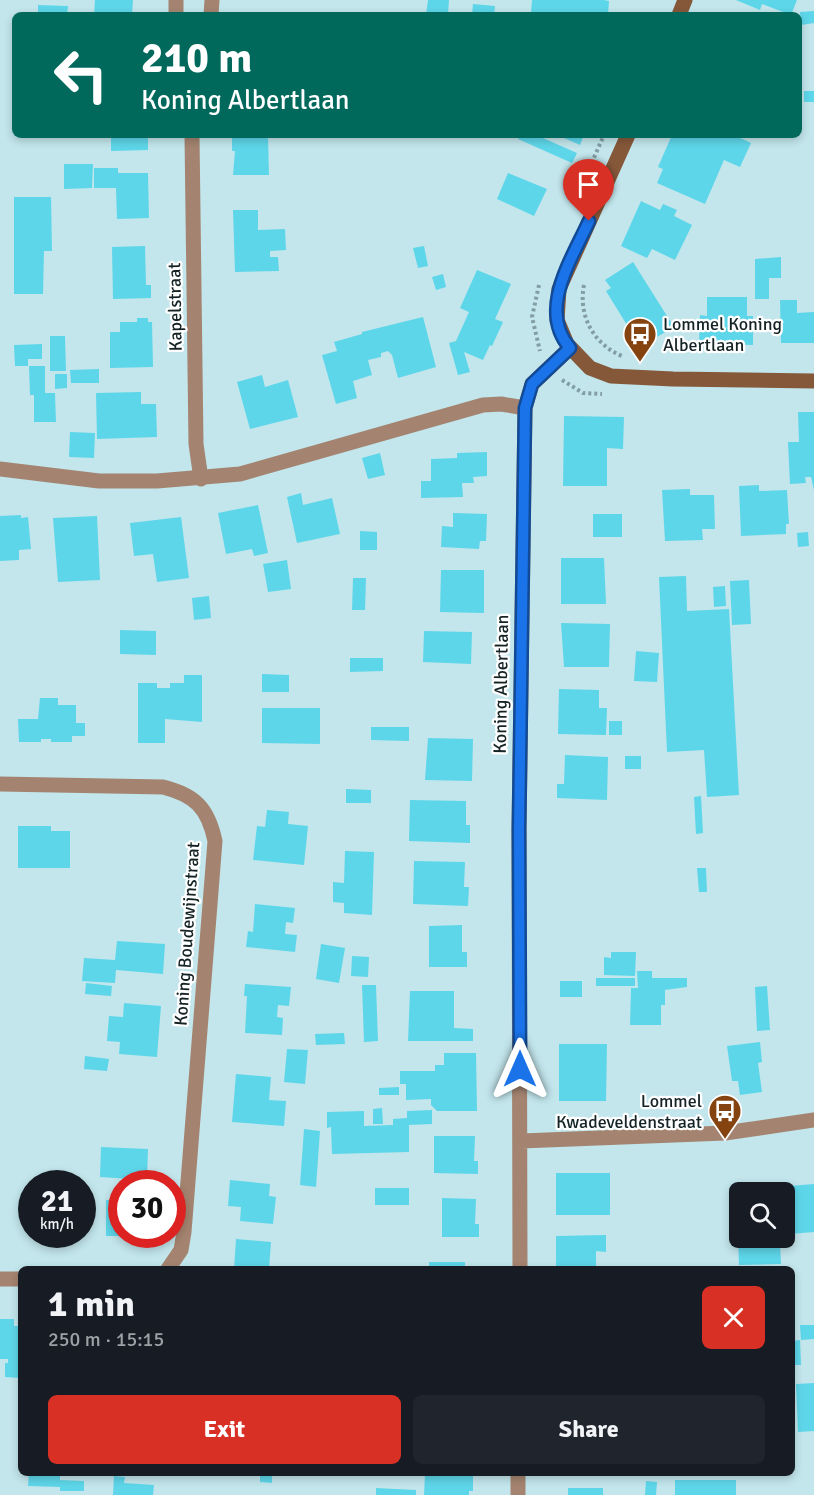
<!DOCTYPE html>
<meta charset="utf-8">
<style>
:root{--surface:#171b24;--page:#20242c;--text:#f1f3f6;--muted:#9ea1a6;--accent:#d93025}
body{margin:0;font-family:Signika,sans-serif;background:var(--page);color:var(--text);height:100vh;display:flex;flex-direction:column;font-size:22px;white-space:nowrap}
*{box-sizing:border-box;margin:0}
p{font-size:20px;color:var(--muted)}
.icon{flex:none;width:33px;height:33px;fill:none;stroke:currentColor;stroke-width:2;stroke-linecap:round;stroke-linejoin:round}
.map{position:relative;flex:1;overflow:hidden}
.details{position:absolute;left:18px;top:1266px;width:777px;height:210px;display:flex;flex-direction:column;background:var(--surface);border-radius:9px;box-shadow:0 3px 9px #0003}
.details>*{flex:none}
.banner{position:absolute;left:12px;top:12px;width:790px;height:126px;border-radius:9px;box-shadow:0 3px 9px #0003;background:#00695c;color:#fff;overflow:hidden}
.controls{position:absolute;left:729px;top:1182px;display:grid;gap:12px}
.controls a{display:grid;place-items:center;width:66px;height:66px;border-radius:9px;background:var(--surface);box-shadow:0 3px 9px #0003;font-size:30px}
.speed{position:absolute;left:18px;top:1170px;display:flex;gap:12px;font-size:30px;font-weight:700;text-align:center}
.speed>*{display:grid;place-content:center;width:78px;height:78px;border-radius:50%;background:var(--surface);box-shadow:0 3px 9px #0003;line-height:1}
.speed small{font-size:15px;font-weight:400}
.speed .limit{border:9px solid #d22;background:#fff;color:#111}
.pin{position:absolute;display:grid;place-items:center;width:51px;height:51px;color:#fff;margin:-62px -26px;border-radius:50% 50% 50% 0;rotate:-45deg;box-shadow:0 0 6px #0007}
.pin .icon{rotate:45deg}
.me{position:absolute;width:66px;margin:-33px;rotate:0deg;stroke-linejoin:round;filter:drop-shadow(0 0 4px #0008)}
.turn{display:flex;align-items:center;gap:21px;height:126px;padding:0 30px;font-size:27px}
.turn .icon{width:78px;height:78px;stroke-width:2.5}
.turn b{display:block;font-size:42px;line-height:51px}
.round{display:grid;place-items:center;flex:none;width:63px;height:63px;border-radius:9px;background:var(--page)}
.headline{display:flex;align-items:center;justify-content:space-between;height:102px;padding:0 30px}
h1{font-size:36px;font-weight:700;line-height:45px}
.cta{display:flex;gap:12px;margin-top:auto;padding:12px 30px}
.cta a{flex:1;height:69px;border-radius:9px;background:var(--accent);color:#fff;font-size:24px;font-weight:700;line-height:69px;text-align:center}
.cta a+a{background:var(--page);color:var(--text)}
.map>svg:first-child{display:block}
</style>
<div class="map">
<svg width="814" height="1495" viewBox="0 0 814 1495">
<rect width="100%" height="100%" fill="#c2e6ec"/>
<path fill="#5ed6e9" d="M95,0H133L132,15H94Z
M428,0H449L448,15H426Z
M532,0H604L609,1L608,15L531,13Z
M736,0H797L791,15L762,4L760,10Z
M473,4L495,6L494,15H472Z
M38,5L68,6L67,15H38Z
M814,11V23L801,25L800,12Z
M804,91H814V102H804Z
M111,135H148V150L111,151Z
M232,135H268L269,175H233L235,151H232Z
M520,135H536L577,153L572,163L518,139Z
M557,135H584L580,145Z
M672,135H734L751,143L740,167L724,160L705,204L657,183L663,169L658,167Z
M64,164H93L92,188L64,189Z
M94,168H118V173H148L149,218L117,219L116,188H94Z
M508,173L547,189L534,216L497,199Z
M14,197H51L52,251H44L43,294H14Z
M641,201L660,210L663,204L677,210L674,216L692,225L675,260L652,249L647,258L621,246Z
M233,210H258V230L285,229L286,250L270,251V257H278L279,271L235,272Z
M145,246L146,285H151V298L113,299L112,247Z
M424,246L428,266L418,268L413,248Z
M781,257V278H769V299H755V259Z
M633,262L674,327L645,344L640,335L635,338L606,291L611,288L605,280Z
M477,270L511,284L495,319L503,322L492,346L490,345L483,360L464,352L470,372L458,375L449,343L456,341L469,312L460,308Z
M443,274L446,287L436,290L432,277Z
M707,297H747V316H753V345L699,344L700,315L707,316Z
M780,300H797V313L814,312V343H781Z
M423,317L436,367L398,378L392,355L388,351L381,353V357L368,360L372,375L353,381L357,398L336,404L322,355L337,351L334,342L362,334V332Z
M137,318H148V322H152L153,367L110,368V332H120V322H137Z
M50,336H65L66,371H50Z
M42,344V359H28V366H15L14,345Z
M29,366H45V393H55L56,422H34V395H30Z
M99,369V383H71L70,370Z
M55,374H67V388L55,389Z
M262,375L265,387L288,380L298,417L250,429L237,382Z
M141,392V404H156L157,437L97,439L96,393Z
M798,412H814V490L811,477H805L806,483L790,484L788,442H799Z
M564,416L624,417L623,449L607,448V486H563Z
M70,432L95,433L94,458L69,457Z
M487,452V476L473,477L474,483H462L463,497L421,498V481H431V459L457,458V453Z
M380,453L385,475L368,479L362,458Z
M759,485V491L787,490L789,524H786V534L741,536L739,486Z
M690,489V495H714L715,529H702L703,540L665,541L662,490Z
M301,493L303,505L332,498L340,534L297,543L287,497Z
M258,505L268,553L254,556L252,549L226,554L218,513Z
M453,513L487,514L486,541H480L479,549L441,547L442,526L453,527Z
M593,514H622V537H593Z
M21,515V518L28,517L31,549L19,550V560L0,561V516Z
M97,516L100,580L58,582L53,518Z
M181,517L189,578L157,582L153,554L134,556L130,523Z
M360,531L377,532V550H360Z
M808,532L809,546L798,547L797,533Z
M561,558H604L606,604H561Z
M287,560L291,589L268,592L263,564Z
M441,570H484V613L440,612Z
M686,576L687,611L729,609L739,795L707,797L704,750L667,752L659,577Z
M353,578H366L365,610H352Z
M749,580L751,624L732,625L730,581Z
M725,586L726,606L714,607L713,587Z
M209,596L211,618L194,620L192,598Z
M561,623L610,624L609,667H564Z
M120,630L156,631V655L120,654Z
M424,631L472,632L471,664L423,662Z
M636,651L659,653L657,682L634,681Z
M350,658H383V671L350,672Z
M262,674L289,675V692H262Z
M184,675H202V722L165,719V743H138V683H157V688H170V683H184Z
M559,689L599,690V708H607L606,735L558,734Z
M40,698H58V705H76V723H85V736H72V742H51V739H41V742H19L18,719H38Z
M262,708H320V744L262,743Z
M609,721H622V735H609Z
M371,727H409V741L371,740Z
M428,738L473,739L472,781L425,780Z
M565,755L608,757L607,800L557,798V784H564Z
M625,756H641V769H625Z
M346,789L371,790V803H346Z
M701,796L703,833L696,834L694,797Z
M410,800L466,801V825H470V843L409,841Z
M267,810L289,812L288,824L308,826L304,865L253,860L257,826L265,827Z
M18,826H51V831H70V868H18Z
M345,851L374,852L372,915L344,913V903L333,902V882L344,883Z
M414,861L465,862L464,887H469L468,906L413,904Z
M697,868H706L707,892H699Z
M255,904L295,908L293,923L286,922L285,934L297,935L295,952L246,947L248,931L253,932Z
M462,925V952H467V967H429V926Z
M117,941L165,944L163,974L116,970L115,983L82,981L84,958L115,960Z
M321,944L345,948L339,983L316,979Z
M611,952H636L635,976L604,975V957L611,958Z
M352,956L369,957L368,977L351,976Z
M637,971H652V978H687V987L665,990V1005H661V1025H630L631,988H638Z
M596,978H635V986H596Z
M560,981H582V997H560Z
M86,983L112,986L111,996L85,994Z
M245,984L291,987L289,1006L278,1005L277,1017L283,1018L282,1035L245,1033L247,996H244Z
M362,985H376L378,1041L364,1042Z
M767,986L770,1030L757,1031L755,987Z
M410,991H454V1028L473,1029V1041H408Z
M124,1003L161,1006L157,1057L119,1054L120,1042L107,1041L109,1016L123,1017Z
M344,1033L345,1044L316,1045L315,1034Z
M760,1042L762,1062L758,1063L762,1092L740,1095L738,1081H732L727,1046Z
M559,1044H607L606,1101H559Z
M287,1049L308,1050L305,1084L284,1082Z
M444,1053H476L477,1111H437L431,1105V1099L406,1100V1084H400V1071H435V1065H444Z
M85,1056L109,1059L107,1071L84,1069Z
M236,1074L271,1077L269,1100L286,1101L284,1126L232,1122Z
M399,1087V1095H379V1088Z
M382,1108L383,1124H373V1109Z
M432,1110V1124L409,1125V1152L332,1154L331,1127L327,1128V1112L364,1111V1126L393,1125V1119L407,1118V1111Z
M304,1129L320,1131L316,1187L300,1185Z
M434,1136H475L474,1161H478V1174L434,1173Z
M101,1147L148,1149L147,1180L100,1177Z
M556,1173H610V1215H556Z
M230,1180L270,1184L269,1196L276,1197L273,1224L240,1221L241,1207L228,1206Z
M768,1184V1192H740L738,1230L736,1185Z
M814,1184V1232L790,1234L784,1192H777V1187Z
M375,1188H409V1205H375Z
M442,1198L476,1199L475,1224H479V1237H442Z
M106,1200H122V1236H106Z
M606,1235V1252L596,1251V1269H556V1236Z
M738,1238H770V1244L780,1243L781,1264L739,1265Z
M236,1239L271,1242L269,1269H234Z
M429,1262H465V1269H429Z
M0,1319H14V1326H21V1378L5,1377V1363H8V1359H0Z
M800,1325H814V1339L801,1340Z
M800,1340L801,1365H792V1341Z
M814,1383V1431L798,1432L796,1384Z
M29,1473H60V1480L84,1481V1491H60V1487L28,1486Z
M260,1473H272V1483L260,1482Z
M425,1473L473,1476V1491H469V1495H424Z
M114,1476L125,1477L124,1483L154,1485L153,1495H113Z
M675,1480H736V1495H675Z
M646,1481L657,1482L656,1495H645Z
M376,1488L416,1490V1495H376Z
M568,1488H603V1495H568Z"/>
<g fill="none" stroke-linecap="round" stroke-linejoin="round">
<path stroke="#829ea2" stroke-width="4" stroke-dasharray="3 3" stroke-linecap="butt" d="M577,196L604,135
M539,285L532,317L540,351
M584,285C578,315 593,344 622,356
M562,380L583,393L602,394"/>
<path stroke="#a48470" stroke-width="15" d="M176,15V0
M211,15L212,0
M192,135L196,444L201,479
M0,469L99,481H157L240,474L483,405L501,404L525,408
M0,784L163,787C195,795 208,808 215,841L184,1232L181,1250L168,1269
M521,1141L725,1133L814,1120
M520,1269L519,829L525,408L532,384L570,348
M0,1279H21
M518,1495V1473"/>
<path stroke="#86583a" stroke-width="15" d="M679,15L685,0
M628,135L559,289L557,320L567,344L590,368L611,376L673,379L814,381"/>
</g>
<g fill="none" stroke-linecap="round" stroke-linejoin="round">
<g stroke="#114b97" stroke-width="15">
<path id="route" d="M520,1069L519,829L525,408L532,384L570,348C537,310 572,259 589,221"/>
</g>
<use href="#route" stroke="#1a73e8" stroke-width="10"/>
</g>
<defs>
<g id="bus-pin" transform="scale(1.725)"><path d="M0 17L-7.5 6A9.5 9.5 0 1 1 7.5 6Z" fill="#85440f" stroke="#fff"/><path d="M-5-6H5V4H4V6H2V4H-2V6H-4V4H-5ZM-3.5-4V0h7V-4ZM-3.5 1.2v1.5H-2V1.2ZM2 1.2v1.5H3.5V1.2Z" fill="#fff"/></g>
</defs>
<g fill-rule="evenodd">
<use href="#bus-pin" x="640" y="334"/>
<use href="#bus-pin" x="725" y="1111"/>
</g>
<g text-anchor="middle" stroke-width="4.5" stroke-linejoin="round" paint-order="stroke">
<g font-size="18" fill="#152325" stroke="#fff">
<text transform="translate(175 307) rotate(-91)" y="6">Kapelstraat</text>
<text transform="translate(501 684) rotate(-89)" y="6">Koning Albertlaan</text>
<text transform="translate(187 934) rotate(-86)" y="6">Koning Boudewijnstraat</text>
</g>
<g font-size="18" fill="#152325" stroke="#fff" text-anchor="start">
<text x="663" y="330">Lommel Koning<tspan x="663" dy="21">Albertlaan</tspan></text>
<text x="702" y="1107" text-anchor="end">Lommel<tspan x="702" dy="21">Kwadeveldenstraat</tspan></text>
</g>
</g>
</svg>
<div class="controls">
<a><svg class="icon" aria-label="search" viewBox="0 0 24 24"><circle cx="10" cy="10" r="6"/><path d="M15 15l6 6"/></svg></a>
</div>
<div class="speed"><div>21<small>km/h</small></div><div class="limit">30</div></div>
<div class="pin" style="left:589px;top:221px;background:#d93025"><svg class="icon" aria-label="arrive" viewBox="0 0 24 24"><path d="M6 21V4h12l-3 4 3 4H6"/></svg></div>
<svg class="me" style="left:520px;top:1069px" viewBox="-20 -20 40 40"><path d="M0-17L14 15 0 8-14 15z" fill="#1a73e8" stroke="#fff" stroke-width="4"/></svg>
<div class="banner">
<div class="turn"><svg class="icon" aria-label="left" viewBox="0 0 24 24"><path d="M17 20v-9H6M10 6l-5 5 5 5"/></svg><div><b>210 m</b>Koning Albertlaan</div></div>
</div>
<section class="details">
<div class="headline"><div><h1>1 min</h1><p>250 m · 15:15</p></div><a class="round" style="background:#d93025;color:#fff"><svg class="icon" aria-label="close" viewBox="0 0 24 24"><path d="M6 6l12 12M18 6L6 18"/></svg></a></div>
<div class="cta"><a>Exit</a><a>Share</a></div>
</section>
</div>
